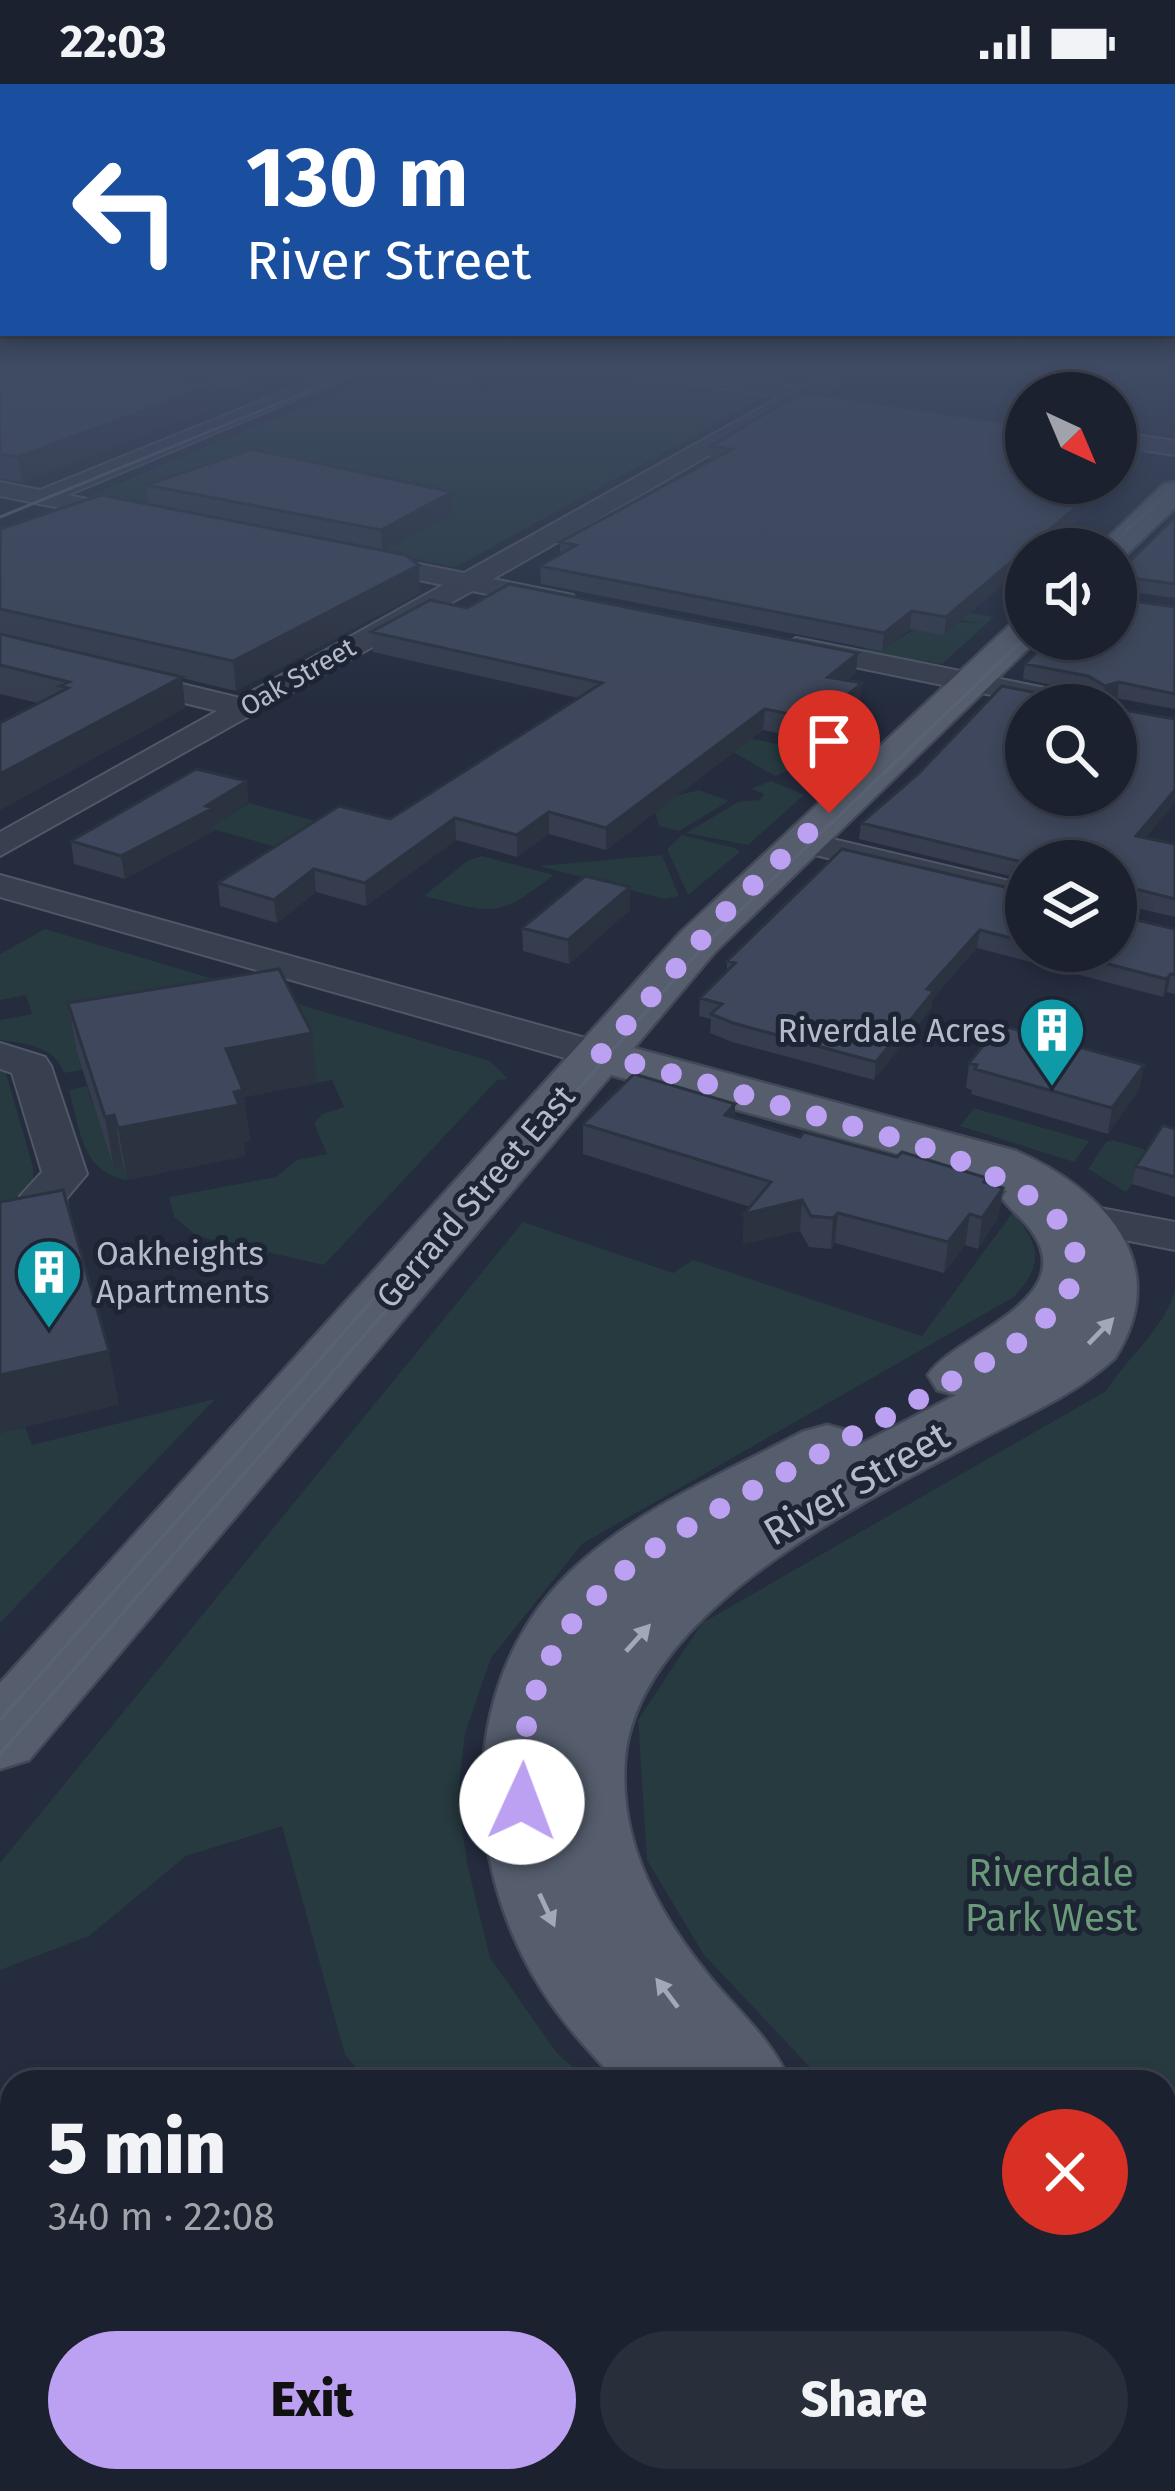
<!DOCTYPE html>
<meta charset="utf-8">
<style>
:root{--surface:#1b212e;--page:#282e3a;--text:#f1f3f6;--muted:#a0a3aa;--line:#393e4a;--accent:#bca0f2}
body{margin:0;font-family:"Fira Sans",sans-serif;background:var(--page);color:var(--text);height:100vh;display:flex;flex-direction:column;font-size:45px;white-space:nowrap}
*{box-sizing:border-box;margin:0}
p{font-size:39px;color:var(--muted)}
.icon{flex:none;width:66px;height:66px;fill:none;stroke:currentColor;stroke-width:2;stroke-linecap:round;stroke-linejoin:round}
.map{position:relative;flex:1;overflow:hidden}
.drawer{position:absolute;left:0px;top:1986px;width:1176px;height:423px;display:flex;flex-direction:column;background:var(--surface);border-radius:36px 36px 0 0;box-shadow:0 6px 18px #0003,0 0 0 3px var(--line)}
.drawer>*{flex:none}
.banner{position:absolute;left:0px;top:0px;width:1176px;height:252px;box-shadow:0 6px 18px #0003,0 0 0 3px var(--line);background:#1a4fa0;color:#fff;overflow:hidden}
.needle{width:78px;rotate:136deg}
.tools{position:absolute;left:1005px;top:288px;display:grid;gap:24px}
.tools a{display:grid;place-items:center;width:132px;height:132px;border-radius:50%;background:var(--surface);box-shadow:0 6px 18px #0003,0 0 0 3px var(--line);font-size:60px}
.pin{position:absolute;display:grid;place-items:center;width:102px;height:102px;color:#fff;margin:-123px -51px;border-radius:50% 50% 50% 0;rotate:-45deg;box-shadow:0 0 12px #0007}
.pin .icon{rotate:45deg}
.me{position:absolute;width:132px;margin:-66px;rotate:2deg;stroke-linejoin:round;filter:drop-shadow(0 0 9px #0008)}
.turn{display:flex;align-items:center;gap:42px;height:252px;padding:0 48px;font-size:54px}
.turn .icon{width:156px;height:156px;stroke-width:2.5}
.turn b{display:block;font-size:84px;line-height:102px}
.round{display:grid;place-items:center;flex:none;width:126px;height:126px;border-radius:63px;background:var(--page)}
.headline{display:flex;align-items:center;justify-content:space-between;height:204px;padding:0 48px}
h1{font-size:72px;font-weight:800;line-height:90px}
.button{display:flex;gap:24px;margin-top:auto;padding:24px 48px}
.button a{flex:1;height:138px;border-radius:72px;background:var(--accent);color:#111;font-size:48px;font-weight:800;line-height:138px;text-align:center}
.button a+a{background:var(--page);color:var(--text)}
.status{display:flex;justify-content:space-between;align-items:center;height:84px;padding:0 60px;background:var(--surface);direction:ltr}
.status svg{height:33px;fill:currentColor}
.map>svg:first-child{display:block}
</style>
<div class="status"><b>22:03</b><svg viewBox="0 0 49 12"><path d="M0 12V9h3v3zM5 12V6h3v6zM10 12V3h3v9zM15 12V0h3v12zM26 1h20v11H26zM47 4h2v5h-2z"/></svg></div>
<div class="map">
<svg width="1175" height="2407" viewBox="0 0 1175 2407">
<rect width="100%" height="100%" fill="#242c3e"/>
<path fill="#263a3f" d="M536,284H575L764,313L456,483L91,411L377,292L483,308Z
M970,529L994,533L942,580L862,568L878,554L895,558C919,538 950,535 981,540L958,535Z
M707,645L823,670L775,692L702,650Z
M771,697L804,711L748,761L686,749L738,718L760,716L764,710L751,705Z
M699,706L729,717L679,747L659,742L652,718Z
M249,719L341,744L297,769L209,744Z
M682,751L735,764L740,768L688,811L667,765Z
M662,771L679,812L665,815L539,782Z
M482,772L554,791C495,836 494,829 424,812L467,777Z
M45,845L490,977L508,995L497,996L324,1181L197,1152L174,1133L169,1113L276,1093L297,1076L327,1070L314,1039L322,1030L344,1023L332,996L317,999L77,969L82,986L64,989C55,962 26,960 0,956V936L32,930L26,911L0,916V870Z
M0,987L6,989L33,1083V1099L19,1110L21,1123L0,1127Z
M87,1002L93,1021L103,1020L114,1083L123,1082L127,1096C81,1088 80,1045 69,1006Z
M974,1024L1089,1057L1074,1078L960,1042Z
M1113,1056L1153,1068L1126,1108L1088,1085L1106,1058Z
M1013,1128C1040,1163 1045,1178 1014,1213L582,1460L491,1574L465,1649L458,1713L467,1779L490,1874L557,1969L589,1998H369L345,1971L282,1742L186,1772L89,1852L0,1886V1779L523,1138L673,1189L693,1176L922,1252Z
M1175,1206V2370L1164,2359V1998H824L704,1871L647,1776L638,1636L702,1539L1106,1307C1128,1272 1163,1247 1175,1206Z
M215,1315L0,1539V1349L25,1343L32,1361Z
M523,2397H983L992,2407H539Z"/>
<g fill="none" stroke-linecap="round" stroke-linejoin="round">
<g stroke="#505766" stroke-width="4">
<path id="minor" d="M342,284H370L68,411L148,428L151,433L148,438L139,440L0,412V398L40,406Z
M619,284H669L798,303L832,284H857L814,315L804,317L493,495L573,511L577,517L573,523L563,525L472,507L0,772V748L217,627L0,574V556L240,614L443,501L345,481L341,475L345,469L354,467L464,489L780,313L629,290Z
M1116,348L1175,357V371L1116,362Z
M796,554L1085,612L1100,621H1040L786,569L782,563Z
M799,747L1026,801V823L787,764L782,757L787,750Z
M0,791L614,962L620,971L614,980H586L0,813Z
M0,959L45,973L51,982L87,1090L66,1115L68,1131L61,1141L0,1154V1126L21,1122L20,1112L42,1088L12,989L0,985Z
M1095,1123L1175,1138V1166L1079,1147L1072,1137L1079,1127Z
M428,2397H523L527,2407H432Z"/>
</g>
<g stroke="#414857" stroke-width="5">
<path id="major" d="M1175,398V424L1125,472L1116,474V465H1096L1164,400Z
M1026,535V555H1038L715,868L634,964L1016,1067C1102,1105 1175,1178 1115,1274C1078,1309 1028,1330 983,1354C867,1416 637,1527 625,1676C618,1764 665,1841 720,1905C747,1935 774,1961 790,1998H618C591,1969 563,1940 542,1906C458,1773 456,1587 581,1478C644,1422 728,1387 802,1348L827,1341L852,1348L859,1361L956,1311L937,1306L928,1291C953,1251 1080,1218 1033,1149C1025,1136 1011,1127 1002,1114L1007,1107L974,1091L611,991L29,1676L0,1685V1599L681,848L1013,538Z
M0,2047L12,2051V2150L0,2145Z
M1008,2397H1124L1128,2407H1012Z"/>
</g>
<use href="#minor" fill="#383f4e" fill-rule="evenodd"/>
<use href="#major" fill="#565e6e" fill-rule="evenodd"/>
<path stroke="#5a6275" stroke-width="3" d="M0,433L365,284
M1107,465L1175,402
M0,1636L384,1203
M0,1670L705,860L1026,553"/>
<path stroke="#5a6275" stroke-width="14" stroke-dasharray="18 18" stroke-linecap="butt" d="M0,2319L12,2329
M91,2397L103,2407"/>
</g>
<path fill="#353d4e" d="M0,284H317L254,309L213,302L215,324L23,398L0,395Z
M369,284H527L475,306L369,289Z
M697,284H805L783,296Z
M1116,355L1119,356L1117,364L1142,368L1139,384L1026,465V481L944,551L910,545L882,567L541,500L540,482L560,471V458L710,377L711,362Z
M146,401L453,430L386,467L420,509L236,607L182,594L185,624L0,726V639L38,619L0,610V445L149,421Z
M1175,433V514L1117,506L1118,515L1175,523V625L1115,614L1146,754L1175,760V833L1116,819V777H1026V796L859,755L861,739L1042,610H1090L1086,608L1023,595L1025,580Z
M467,524L856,589L847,596L860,620L816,657L763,646L606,766L549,750L517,773L456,756L366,822L316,808L277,839L220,822L218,799L390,735L578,614L373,568L371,548Z
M249,718L215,740V746L125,795L74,780L71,757Z
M630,803V826L569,880L523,867L522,844Z
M1026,808V867H1116L1175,845V910L1167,908L1163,913L977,864L933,914L931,925L874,996L732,958L710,949L711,935L699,932L700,914L727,887V877Z
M68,919L312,949L317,999L244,1013L250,1057L244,1058L245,1072L127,1096L123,1082L114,1084L77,969Z
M969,979L1144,981L1139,1006L1108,1050L971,1010L972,1006L966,1004Z
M735,1020V1034L800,1053L1003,1104L998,1134L978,1165L965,1161L944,1189L835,1159L831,1165L809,1163L800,1147L743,1160L744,1130L750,1123L583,1070V1040Z
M1175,1045V1113L1132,1100L1136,1082Z"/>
<path fill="#2b3240" d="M257,284H317L254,309L252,286Z
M475,284H527L475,306Z
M783,284H805L783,296Z
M213,301L215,324L23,398L18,373Z
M1142,368L1139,384L1044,465H1027L1105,399H1116V389Z
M452,408L453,430L383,468L381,446Z
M1026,465V481L944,551L946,533Z
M419,481L420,509L236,607L233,577Z
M912,527L910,545L882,567L884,549Z
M858,569L856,589L826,613L828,593Z
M182,593L185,624L0,726V690Z
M1119,598L1117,614L1103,618L1105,602Z
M862,599L860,620L816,657L818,636Z
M765,625L763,646L606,766V744Z
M247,697L249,718L215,740V746L125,795L121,772Z
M1175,706V719L1133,769L1136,752Z
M549,728V750L517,773V751Z
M455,734L456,756L366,822L365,799Z
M314,785L316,808L277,839L274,816Z
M630,803V826L569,880L568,856Z
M980,846L977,864L933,914L931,925L874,996L876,978L927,905Z
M1171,890L1167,908L1163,913L1166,895Z
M312,949L317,999L244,1013L250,1057L244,1058L245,1072L127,1096L118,1044L226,965Z
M1144,981L1139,1006L1108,1050L1112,1024Z
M735,1020L734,1049L725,1031Z
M114,1031L123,1082L114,1084L105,1033Z
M1003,1104L998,1134L978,1165L982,1134Z
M802,1116L800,1147L743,1160L744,1130Z
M838,1129L835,1159L831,1165L833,1134Z
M970,1130L965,1161L944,1189L948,1158Z
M109,1267L119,1321L0,1349V1291Z"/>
<path fill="#3e475b" stroke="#2b3240" stroke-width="3" fill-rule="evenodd" d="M0,284H109L213,301L18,373L0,370Z
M802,308L1026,342V399H1105L946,533L912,527L884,549L540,482L576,461L560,458L732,365L711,362Z
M1116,364L1142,368L1116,389Z
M252,365L452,408L381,446L146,401Z
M101,411L406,471L419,481L233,577L0,525V445Z
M1175,433V500L1116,492V491Z
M1116,499L1118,515L1175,523V610L1119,598L1105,602L1088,592L1025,580L1050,555H1116Z
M509,500L858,569L828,593L862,599L818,636L765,625L606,744L549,728L517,751L455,734L365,799L314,785L274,816L218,799L339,722L390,735L602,599L371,548L430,516L467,524Z
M0,550L182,593L0,690V639L68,604L60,602L69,598L0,581Z
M1002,602L1042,610H1114L1118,625L1175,635V706L1136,752L1175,760V815L1120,801L1116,805V777H1026V779L861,739L918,690ZM1026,621H1116V711H1026Z
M196,685L247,697L206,722L213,724L121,772L71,757Z
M842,765L1026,808V858L980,846L927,905L934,907L876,978L733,939L711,930L722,920L700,914L735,879L727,877Z
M585,792L630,803L568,856L522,844Z
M1116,831L1175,845V891L1171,890L1166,895L1058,867H1116Z
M279,885L312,949L226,965L243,1006L234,1008L239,1021L118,1044L114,1031L105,1033L68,919Z
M1000,941L1144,981L1112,1024L975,985L977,981L969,979Z
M634,990L735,1020L725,1031L800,1053L804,1048L897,1073L902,1068L987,1094L984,1098L1003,1104L982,1134L970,1130L948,1158L838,1129L833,1134L811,1132L802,1116L744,1130L771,1098L583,1040Z
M1163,1041L1175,1045V1093L1136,1082Z
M63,1106L109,1267L0,1291V1118Z"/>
<defs><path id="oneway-solid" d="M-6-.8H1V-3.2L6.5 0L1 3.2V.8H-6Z" transform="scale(3)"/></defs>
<g fill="#a1a8b7">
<use href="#oneway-solid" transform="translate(1101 1247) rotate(-46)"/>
<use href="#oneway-solid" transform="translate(638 1554) rotate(-48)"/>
<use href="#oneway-solid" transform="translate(547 1826) rotate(65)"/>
<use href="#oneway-solid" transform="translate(667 1909) rotate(-127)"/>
</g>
<linearGradient id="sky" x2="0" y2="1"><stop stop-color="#141822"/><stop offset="0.46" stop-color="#3f4b63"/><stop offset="1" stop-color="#3f4b63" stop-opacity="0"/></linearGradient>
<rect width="1175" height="621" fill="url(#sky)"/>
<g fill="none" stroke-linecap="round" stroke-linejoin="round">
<path stroke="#bca0f2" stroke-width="21" stroke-dasharray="0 37.8" d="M522,1718C513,1528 643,1466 788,1387C863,1346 938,1305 1012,1263C1037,1242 1077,1214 1076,1177C1075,1149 1050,1125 1029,1112C964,1070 886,1052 813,1031C742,1011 672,988 600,971L729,824L829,729"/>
</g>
<defs>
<g id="building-pin" transform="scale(3.45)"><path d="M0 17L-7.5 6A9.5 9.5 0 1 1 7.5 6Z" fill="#0f9aa8" stroke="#1d2433"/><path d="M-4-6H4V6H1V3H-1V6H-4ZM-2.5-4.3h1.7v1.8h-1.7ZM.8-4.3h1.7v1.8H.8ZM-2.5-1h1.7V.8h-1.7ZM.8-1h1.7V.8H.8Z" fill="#fff"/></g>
</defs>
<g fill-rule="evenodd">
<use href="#building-pin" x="1052" y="946"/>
<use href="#building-pin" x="49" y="1188"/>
</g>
<g text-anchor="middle" stroke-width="10" stroke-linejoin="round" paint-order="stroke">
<g font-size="27" fill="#b4bac9" stroke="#1d2433">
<text transform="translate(298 593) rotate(-30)" y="9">Oak Street</text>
</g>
<g font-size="33" fill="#b4bac9" stroke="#1d2433" text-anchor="end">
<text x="1006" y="958">Riverdale Acres</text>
<text x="96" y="1181" text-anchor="start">Oakheights<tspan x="96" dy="38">Apartments</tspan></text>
</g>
<g font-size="33" fill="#b4bac9" stroke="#1d2433">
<text transform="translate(475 1112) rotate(-49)" y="12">Gerrard Street East</text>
</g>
<g font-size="39" fill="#b4bac9" stroke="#1d2433">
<text transform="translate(856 1399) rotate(-30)" y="14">River Street</text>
</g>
<g font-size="39" fill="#6b9a7b" stroke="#1d2433">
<text x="1051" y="1802">Riverdale<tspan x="1051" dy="45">Park West</tspan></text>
</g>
</g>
</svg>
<div class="tools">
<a><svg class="needle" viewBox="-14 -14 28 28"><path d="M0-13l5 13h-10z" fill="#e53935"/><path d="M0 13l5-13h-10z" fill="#a0a3aa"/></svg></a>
<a><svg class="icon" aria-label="sound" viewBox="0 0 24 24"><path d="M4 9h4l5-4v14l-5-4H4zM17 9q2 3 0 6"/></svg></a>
<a><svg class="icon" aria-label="search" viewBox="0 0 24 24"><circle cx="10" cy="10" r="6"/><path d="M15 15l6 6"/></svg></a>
<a><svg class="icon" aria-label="layers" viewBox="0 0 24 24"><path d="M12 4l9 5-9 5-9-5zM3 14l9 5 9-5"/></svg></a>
</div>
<div class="pin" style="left:829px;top:729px;background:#d93025"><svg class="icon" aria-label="arrive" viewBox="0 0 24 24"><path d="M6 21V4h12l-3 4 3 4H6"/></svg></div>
<svg class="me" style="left:522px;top:1718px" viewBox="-20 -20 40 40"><circle r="19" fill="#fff"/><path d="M0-13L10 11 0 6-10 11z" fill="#bca0f2"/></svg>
<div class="banner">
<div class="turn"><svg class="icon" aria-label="left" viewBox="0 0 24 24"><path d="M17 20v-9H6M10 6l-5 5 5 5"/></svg><div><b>130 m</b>River Street</div></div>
</div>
<section class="drawer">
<div class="headline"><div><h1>5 min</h1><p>340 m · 22:08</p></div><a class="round" style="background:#d93025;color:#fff"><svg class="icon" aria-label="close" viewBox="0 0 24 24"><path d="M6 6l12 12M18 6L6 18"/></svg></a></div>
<div class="button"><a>Exit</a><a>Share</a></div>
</section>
</div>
